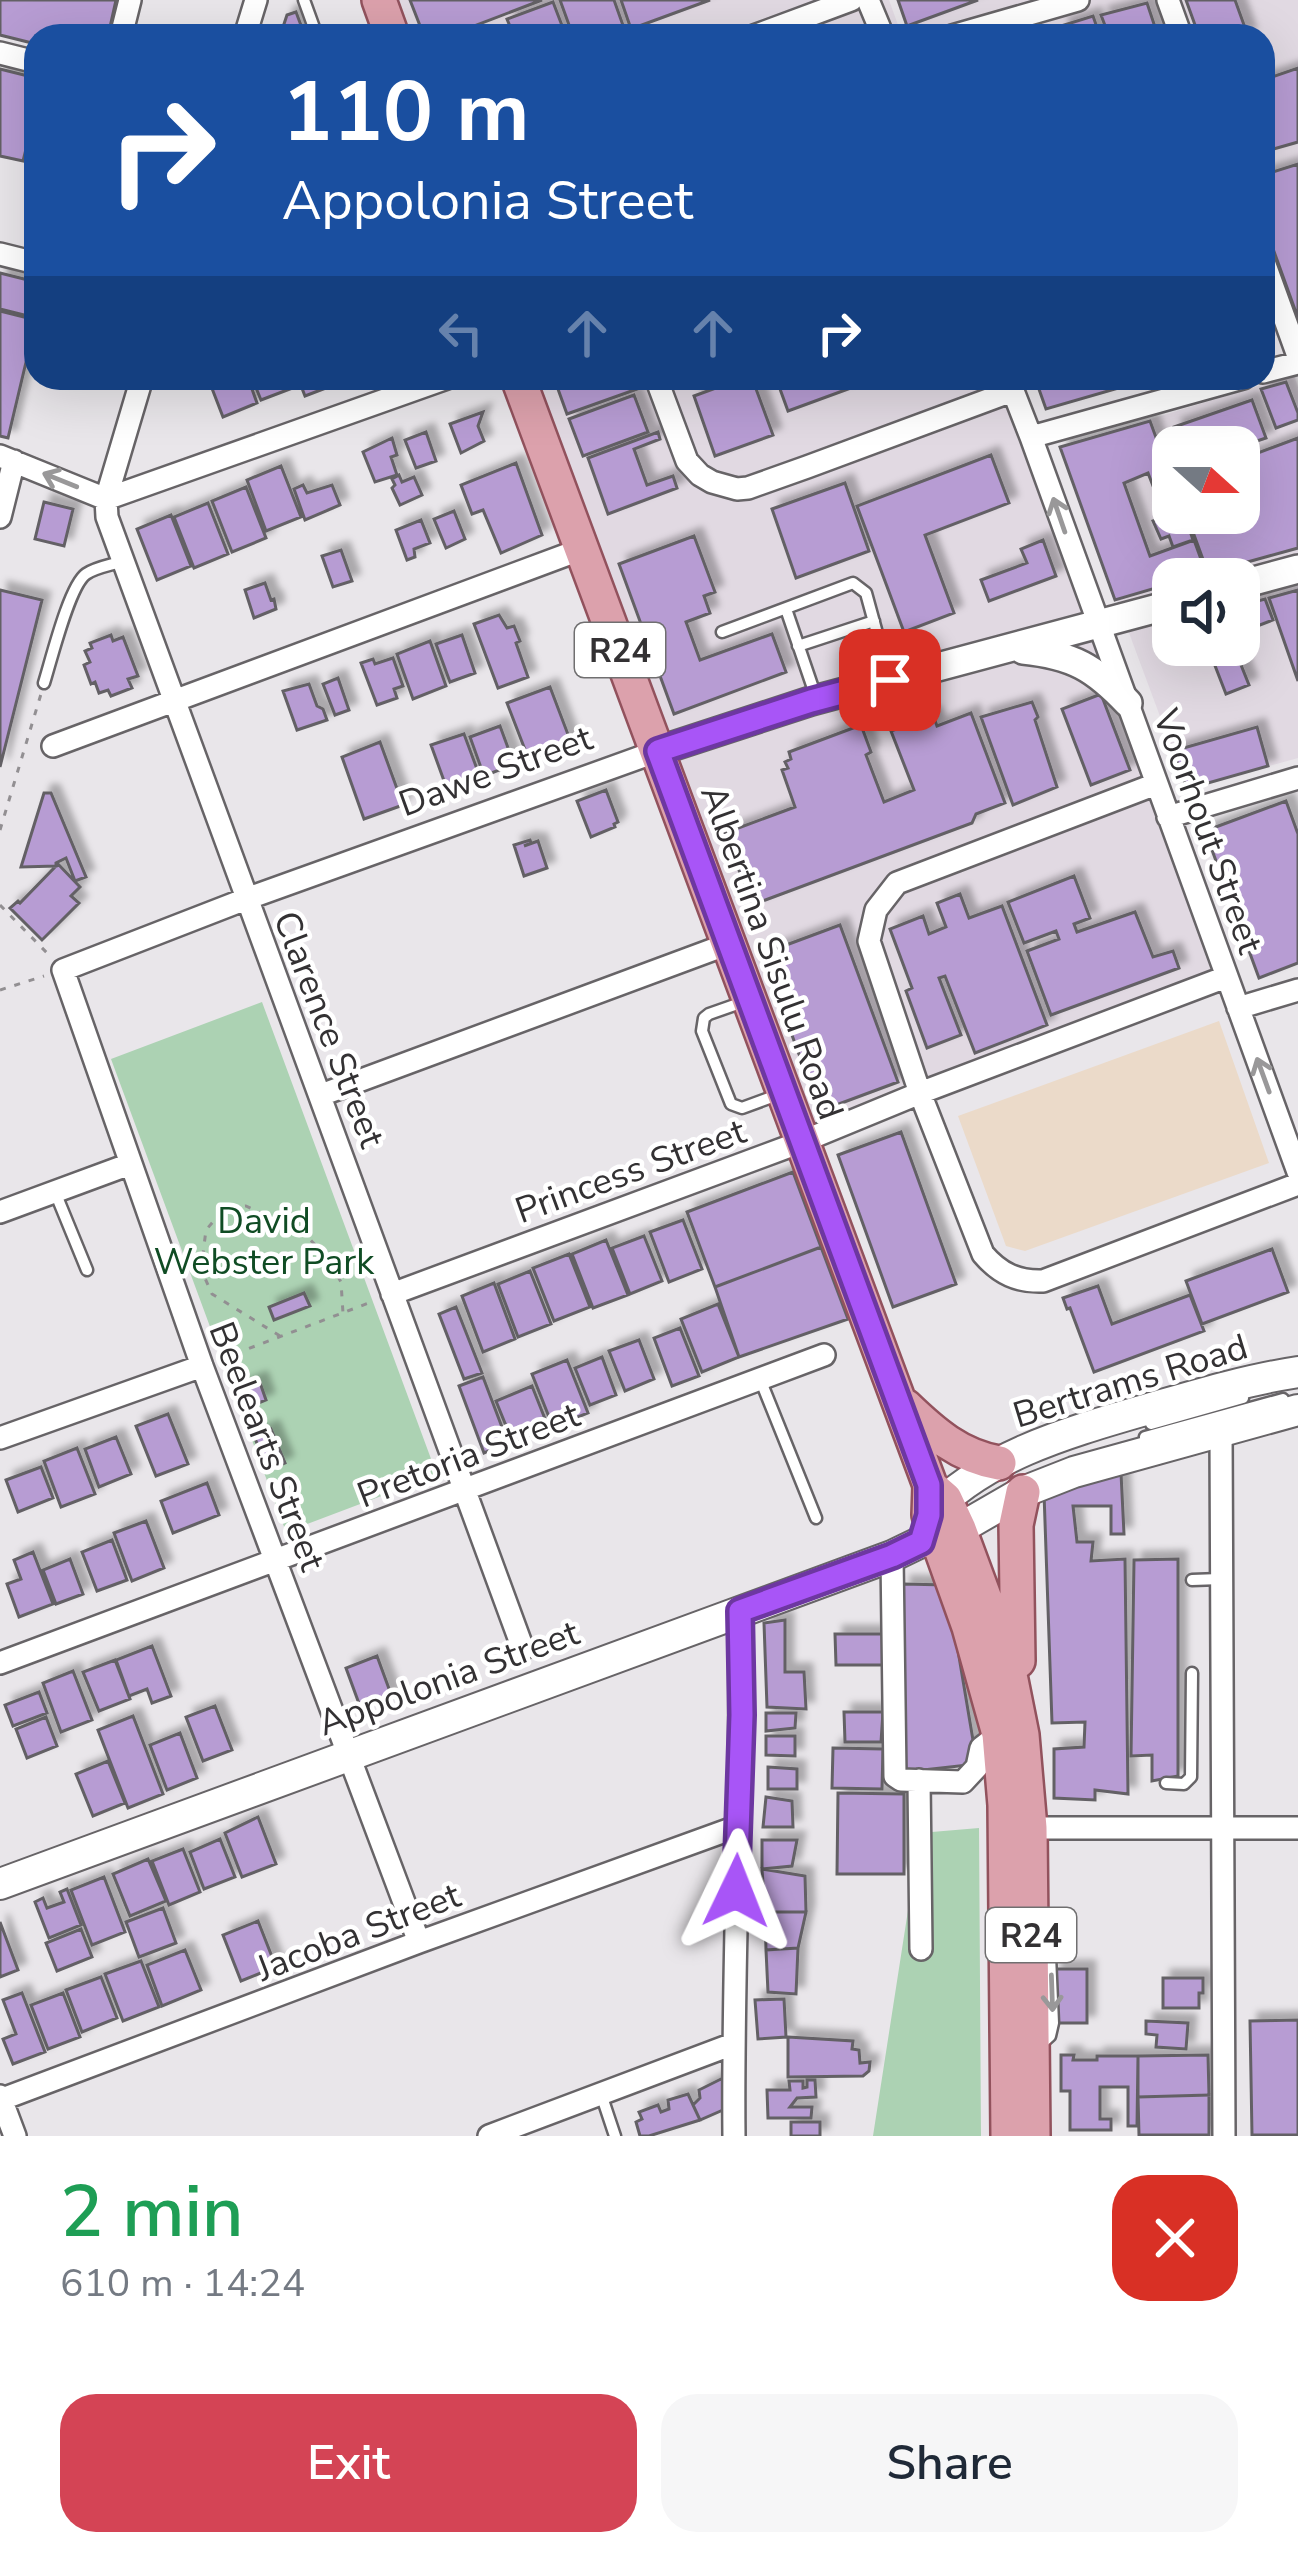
<!DOCTYPE html>
<meta charset="utf-8">
<style>
:root{--surface:#fff;--page:#f6f6f7;--text:#1f2937;--muted:#747a83;--accent:#d44455}
body{margin:0;font-family:"Nunito Sans",sans-serif;background:var(--page);color:var(--text);height:100vh;display:flex;flex-direction:column;font-size:45px;white-space:nowrap}
*{box-sizing:border-box;margin:0}
p{font-size:39px;color:var(--muted)}
.icon{flex:none;width:66px;height:66px;fill:none;stroke:currentColor;stroke-width:2;stroke-linecap:round;stroke-linejoin:round}
.map{position:relative;height:2136px;overflow:hidden}
.side{display:flex;flex-direction:column;background:var(--surface);flex:1}
.side>*{flex:none}
.top-card{position:absolute;left:24px;top:24px;width:1251px;height:366px;border-radius:36px;box-shadow:0 12px 48px #0002;background:#1a4fa0;color:#fff;overflow:hidden}
.needle{width:78px;rotate:111deg}
.fabs{position:absolute;left:1152px;top:426px;display:grid;gap:24px}
.fabs a{display:grid;place-items:center;width:108px;height:108px;border-radius:24px;background:var(--surface);box-shadow:0 12px 48px #0002;font-size:60px}
.pin{position:absolute;display:grid;place-items:center;width:102px;height:102px;color:#fff;margin:-51px;border-radius:24px;box-shadow:0 6px 18px #0006}
.me{position:absolute;width:132px;margin:-66px;rotate:2deg;stroke-linejoin:round;filter:drop-shadow(0 0 9px #0008)}
.turn{display:flex;align-items:center;gap:42px;height:252px;padding:0 60px;font-size:54px}
.turn .icon{width:156px;height:156px;stroke-width:2.5}
.turn b{display:block;font-size:84px;line-height:102px}
.lanes{display:flex;align-items:center;height:114px;padding:0 60px;background:#0003;justify-content:center;gap:60px;direction:ltr}
.lanes .off{opacity:.35}
.round{display:grid;place-items:center;flex:none;width:126px;height:126px;border-radius:36px;background:var(--page)}
.head{display:flex;align-items:center;justify-content:space-between;height:204px;padding:0 60px}
h1{font-size:72px;font-weight:600;line-height:90px;color:#1e9e55}
.primary-button{display:flex;gap:24px;margin-top:auto;padding:24px 60px}
.primary-button a{flex:1;height:138px;border-radius:36px;background:var(--accent);color:#fff;font-size:48px;font-weight:600;line-height:138px;text-align:center}
.primary-button a+a{background:var(--page);color:var(--text)}
.map>svg:first-child{display:block}
</style>
<div class="map">
<svg width="1298" height="2136" viewBox="0 0 1298 2136">
<defs>
<filter id="shadow"><feDropShadow dx="8" dy="-8" stdDeviation="3" flood-color="#0004"/></filter>
</defs>
<rect width="100%" height="100%" fill="#e9e6ea"/>
<path fill="#e1d9e2" fill-rule="evenodd" d="M389,0H889L902,36H402Z
M896,0H1298V329L1263,340V36H909Z
M1294,375L1298,387V758L1187,789L1060,447ZM1173,447H1239V513H1173ZM1173,579H1239V645H1173Z
M525,378H1020L1226,977L801,1142Z"/>
<path fill="#ebdac9" d="M1219,1021L1269,1163L1025,1251L1006,1246L958,1116Z"/>
<path fill="#acd2b3" d="M262,1002L437,1475L286,1532L111,1059Z
M979,1828L981,2136H873L920,1833Z"/>
<path fill="#b79cd3" stroke="#636165" stroke-width="3" filter="url(#shadow)" d="M0,0H116L108,36H36V44L0,35Z
M410,0H542L448,36H424Z
M560,0H614L625,31L611,36H573Z
M621,0H710L631,29Z
M898,0H978L907,26Z
M1186,0H1235L1248,36H1199Z
M553,2L566,36H514L507,19Z
M1147,3L1158,36H1109L1101,15Z
M296,12L305,36H280L287,15Z
M1093,16L1100,36H1065L1061,26Z
M1298,68V142L1263,152V80Z
M0,69L36,78V109L23,161L0,156Z
M1298,164V318L1263,221V175Z
M0,273L36,282V318L0,309Z
M0,311L36,320L8,438L0,436Z
M208,378H248L257,403L223,417Z
M252,378H292L295,387L261,400Z
M298,378H338L339,383L305,396Z
M554,378H637L640,388L567,414Z
M743,378H752L773,435L715,456L694,396Z
M776,378H878L788,411Z
M1035,378H1153L1046,409Z
M1286,382L1298,413V420L1276,428L1261,389Z
M634,395L648,432L583,456L569,419Z
M1252,400L1266,438L1239,447H1181L1174,427Z
M483,412L478,426L484,441L461,453L450,424Z
M1150,421L1173,484V513H1184L1193,540L1173,547L1169,536L1161,539L1153,521L1165,517L1148,473L1124,483L1150,556L1194,540L1206,573L1187,579H1173V583L1115,600L1060,447Z
M426,432L436,461L416,468L405,440Z
M658,432L660,439L634,449L647,485L673,476L677,488L608,514L588,458Z
M392,438L397,455L391,457L397,475L375,482L363,452Z
M1298,438V548L1208,573L1186,513H1239V460Z
M991,455L1009,503L925,535L954,613L904,632L857,506Z
M516,463L542,535L501,553L483,510L472,514L461,485Z
M281,466L301,517L266,531L247,480Z
M399,475L402,482L414,477L422,495L400,505L392,488L395,485L392,479Z
M845,483L869,551L796,578L772,509Z
M303,485L307,493L332,485L340,505L305,520L294,489Z
M246,487L266,538L232,552L212,501Z
M44,502L73,509L64,546L35,539Z
M208,503L228,554L194,568L174,517Z
M454,511L465,539L446,548L434,519Z
M171,515L191,566L157,580L137,529Z
M421,520L430,543L414,549L415,557L407,560L396,530Z
M694,536L715,592L704,596L710,613L686,622L700,660L772,634L786,672L674,714L619,564Z
M1043,540L1056,576L989,601L981,580L1027,563L1021,549Z
M341,550L352,581L333,587L322,556Z
M265,583L271,600L274,599L276,609L254,618L245,590Z
M0,590L42,600L0,767Z
M1298,590V681L1269,598Z
M1265,599L1273,620L1239,633V606Z
M499,615L507,628L514,626L520,641L516,643L528,677L498,688L474,624Z
M111,635L113,641L123,637L138,676L128,679L132,688L111,696L108,690L99,693L95,682L91,684L84,665L90,662L85,651L92,648L90,643Z
M462,635L475,673L450,682L436,644Z
M430,641L446,686L413,699L397,654Z
M1207,645H1233L1249,685L1226,694Z
M393,658L403,686L394,689L397,698L377,705L361,663L373,659L375,664Z
M338,678L349,710L335,715L323,684Z
M309,684L317,706L323,709L327,720L297,730L283,691Z
M550,687L572,745L529,760L507,703Z
M1101,694L1130,770L1091,785L1062,709Z
M1032,702L1038,717L1035,720L1057,787L1013,805L981,717Z
M971,713L1005,803L976,814L972,823L752,905L725,833L795,807L782,770L788,768L785,762L791,759L789,752L861,725L871,752L866,755L884,802L914,790L891,731L933,715L937,726Z
M500,726L514,764L484,776L470,737Z
M1257,727L1268,766L1187,789L1173,751Z
M464,734L480,777L447,789L431,745Z
M380,742L403,805L364,819L342,757Z
M606,790L618,822L614,824L615,827L591,837L577,801Z
M44,793H51L86,877L75,881L66,858L56,863V866L21,867Z
M1286,801L1298,834V963L1259,978L1205,831Z
M530,840L531,843L524,846L538,841L547,868L524,876L514,845Z
M58,864L80,887L71,896L79,903L42,940L10,908L18,901L20,903Z
M1074,876L1090,918L1074,924L1077,932L1135,912L1153,957L1173,951L1179,968L1051,1015L1027,951L1059,939L1056,931L1024,943L1008,902Z
M960,894L969,918L1002,906L1047,1025L975,1053L945,976L939,978L961,1035L927,1048L906,991L912,988L890,929L923,916L929,934L946,927L937,903Z
M840,925L898,1082L820,1111L762,954Z
M901,1132L956,1284L893,1307L838,1155Z
M793,1172L821,1247L715,1287L687,1212Z
M683,1220L702,1269L669,1282L650,1232Z
M644,1236L662,1281L630,1294L612,1248Z
M606,1240L628,1295L593,1308L572,1254Z
M821,1247L848,1319L739,1357L715,1287Z
M1272,1249L1288,1292L1202,1324L1186,1281Z
M569,1254L590,1307L554,1321L533,1268Z
M530,1271L551,1324L518,1337L498,1284Z
M494,1283L515,1339L483,1352L462,1296Z
M1098,1286L1112,1324L1190,1295L1204,1331L1094,1372L1070,1308L1067,1309L1063,1298Z
M304,1293L310,1306L274,1320L269,1307Z
M718,1304L739,1357L702,1372L681,1319Z
M456,1307L482,1373L464,1379L439,1314Z
M680,1328L699,1376L672,1386L654,1338Z
M639,1340L654,1379L625,1391L609,1351Z
M602,1357L616,1395L590,1405L575,1368Z
M567,1360L588,1413L553,1427L532,1374Z
M483,1377L508,1443L484,1453L459,1386Z
M259,1380L266,1400L244,1409L236,1389Z
M532,1386L549,1429L513,1443L496,1401Z
M168,1414L188,1464L156,1476L136,1426Z
M271,1429L285,1463L268,1470L254,1436Z
M116,1437L131,1474L99,1487L85,1449Z
M77,1448L95,1494L61,1507L44,1461Z
M41,1467L53,1498L18,1512L6,1480Z
M1121,1473L1124,1534H1111V1506H1073L1077,1542H1093L1091,1561L1125,1559L1128,1794L1095,1790V1800L1054,1798V1749L1084,1747L1085,1722L1052,1723L1044,1493Z
M207,1483L219,1515L173,1533L161,1501Z
M146,1521L164,1568L132,1581L114,1533Z
M112,1540L127,1580L97,1591L82,1552Z
M33,1552L53,1604L19,1617L7,1584L21,1579L14,1560Z
M70,1559L83,1594L56,1604L43,1570Z
M1178,1559V1776L1152,1781V1755L1131,1756L1134,1560Z
M903,1584L947,1585L977,1764L905,1772Z
M785,1620V1672H804L806,1709L767,1707L764,1623Z
M835,1634H884V1665H836Z
M152,1646L171,1696L152,1703L147,1689L129,1696L116,1660Z
M377,1656L392,1697L361,1709L346,1668Z
M115,1660L130,1699L99,1711L83,1672Z
M73,1671L92,1720L61,1732L43,1683Z
M39,1692L47,1713L13,1726L5,1705Z
M215,1706L232,1750L203,1761L186,1717Z
M844,1712H883L881,1742H845Z
M766,1713H796L795,1728L766,1731Z
M133,1716L163,1794L128,1808L98,1730Z
M46,1717L57,1746L27,1758L16,1729Z
M180,1733L197,1778L167,1790L150,1745Z
M766,1736H795V1756L766,1755Z
M833,1748L883,1749L882,1789L832,1788Z
M108,1761L125,1803L93,1816L76,1774Z
M768,1767L797,1769V1789H768Z
M838,1793L904,1794V1874H837Z
M766,1797L792,1801L793,1827H763Z
M258,1817L276,1864L242,1877L225,1833Z
M220,1839L235,1877L204,1889L190,1852Z
M762,1840H797L792,1866L762,1869Z
M183,1849L200,1892L169,1905L152,1861Z
M148,1859L166,1901L130,1916L113,1874Z
M762,1869L805,1876L806,1912H765Z
M104,1877L125,1932L92,1945L71,1890Z
M67,1889L81,1925L49,1938L35,1902L43,1898L47,1908L64,1902L60,1892Z
M163,1908L176,1943L139,1957L126,1922Z
M765,1912H806L798,1948L766,1950Z
M258,1921L276,1967L241,1981L223,1935Z
M0,1922L18,1970L0,1977Z
M81,1929L92,1957L57,1971L46,1943Z
M798,1948L796,1994L768,1992L766,1950Z
M185,1950L201,1990L162,2006L147,1965Z
M141,1961L159,2007L123,2021L105,1974Z
M1054,1969H1087V2023H1055Z
M101,1977L117,2018L82,2032L66,1990Z
M1163,1978H1203V1993H1199V2008H1163Z
M22,1993L45,2052L13,2064L3,2039L16,2034L3,2000Z
M63,1993L80,2037L48,2049L31,2005Z
M784,1999L786,2037L758,2039L755,2000Z
M1298,2020V2135H1252L1250,2021Z
M1146,2021L1188,2023L1186,2049L1156,2047L1157,2035L1146,2034Z
M788,2037L853,2041L852,2049L859,2050L860,2063L870,2062L869,2071L863,2076L788,2077Z
M1061,2055H1074L1073,2060H1097V2056H1138L1137,2126H1128V2087H1100V2119H1111V2130H1070V2091H1061Z
M1208,2055L1209,2095L1138,2097V2056Z
M723,2078L732,2106L700,2120L693,2105L700,2098L699,2090Z
M807,2080H815L816,2097L797,2098L790,2107H812L811,2118H768L767,2090H790L789,2081H803V2088L807,2087Z
M688,2094L700,2120L649,2136H640L636,2122L642,2119L639,2112L658,2105L661,2112L669,2109L668,2100Z
M1209,2095V2135H1139L1138,2097Z
M791,2122H820V2136H791Z"/>
<g fill="none" stroke-linecap="round" stroke-linejoin="round">
<g stroke="#676467" stroke-width="15">
<path id="service" d="M304,0L317,36
M786,609L816,697
M722,632L853,583L866,593L889,677
M798,646L874,621
M44,683C51,661 69,586 86,574C96,567 112,565 123,561
M746,1001L709,1014L704,1018L702,1031L731,1104L742,1108L780,1094
M55,1192L87,1270
M760,1379L816,1518
M1151,1424L1243,1398
M1145,1437L1283,1399
M1192,1580L1220,1579
M1166,1783L1184,1784L1191,1777L1192,1673
M1040,2045L1050,2036L1053,2023L1050,1956L1042,1945
M601,2094L615,2136"/>
</g>
<g stroke="#676467" stroke-width="26">
<path id="minor" d="M868,0L883,36
M1168,0L1181,36
M121,36L130,0
M245,36L256,0
M754,36L851,0
M952,36L1078,0
M0,53L36,62
M0,254L36,263
M1263,259L1298,356
M1263,372L1298,363
M142,378L106,499L107,517L523,1649
M656,378L687,461L700,475L712,482L737,489L748,488L807,467L1012,391
M1008,378L1031,437L1298,1172
M1031,437L1243,378
M0,456L106,499
M106,499L447,378
M0,517L14,461
M53,746L582,549
M1156,784L897,883L876,910L869,941L920,1093L983,1254C1000,1274 1018,1282 1043,1281L1298,1184
M1168,817L1298,778
M1238,1008L1298,990
M321,1095L728,944
M0,1212L130,1164
M392,1294L801,1142L920,1093L1226,977
M1221,1430L1224,2136
M0,1438L202,1366
M892,1556L895,1776L901,1780L963,1782L977,1767L981,1748L999,1734
M0,1663L824,1355
M919,1780L921,1949
M1030,1828H1298
M419,1942L202,1366L63,970L246,899L658,751
M0,2096L15,2136
M0,2100L419,1942L739,1826
M489,2136L733,2044
M734,2136C732,1961 743,1786 739,1611"/>
</g>
<g stroke="#676467" stroke-width="32">
<path id="tertiary" d="M1239,585L1298,569
M1023,650C1073,655 1095,668 1128,703
M658,751L811,701L1173,604"/>
</g>
<g stroke="#676467" stroke-width="34">
<path id="secondary" d="M928,1516C988,1451 1081,1429 1162,1405C1207,1392 1252,1379 1298,1372
M0,1884L892,1556L921,1542L936,1539L959,1529L1023,1492L1074,1472L1298,1410"/>
</g>
<g stroke="#92525d" stroke-width="38">
<path id="primary" d="M379,0L392,36
M518,378L930,1485L929,1515L969,1627L999,1734L1005,1805L1008,2136
M905,1406C933,1433 959,1456 999,1463
M930,1486L945,1499L959,1529L992,1618L1009,1670L1022,1735L1030,1828L1033,2136
M1018,1661L1016,1525L1023,1492"/>
</g>
<path stroke="#928f92" stroke-width="3" stroke-dasharray="6 9" stroke-linecap="butt" d="M0,830L41,694
M0,905L50,956
M0,990L44,976
M280,1336L212,1294L201,1269L206,1230L218,1216L230,1207L246,1206L306,1235L328,1259L341,1282L343,1313
M221,1359L374,1301"/>
<use href="#service" stroke="#fff" stroke-width="10"/>
<use href="#minor" stroke="#fff" stroke-width="21"/>
<use href="#tertiary" stroke="#fff" stroke-width="27"/>
<use href="#secondary" stroke="#fff" stroke-width="30"/>
<use href="#primary" stroke="#dca1ac" stroke-width="33"/>
</g>
<defs><path id="oneway-shaft" d="M-6 0H5M1.5-3L5.5 0L1.5 3" fill="none" stroke-width="1.6" stroke-linecap="round" stroke-linejoin="round" transform="scale(3)"/></defs>
<g stroke="#999899">
<use href="#oneway-shaft" transform="translate(60 480) rotate(-158)"/>
<use href="#oneway-shaft" transform="translate(1059 515) rotate(-109)"/>
<use href="#oneway-shaft" transform="translate(1263 1075) rotate(-110)"/>
<use href="#oneway-shaft" transform="translate(1052 1993) rotate(88)"/>
</g>
<g fill="none" stroke-linecap="round" stroke-linejoin="round">
<g stroke="#6d37a1" stroke-width="30">
<path id="route" d="M736,1891L742,1715L740,1611L892,1556L921,1542L929,1515V1485L658,751L811,701L890,680"/>
</g>
<use href="#route" stroke="#a855f7" stroke-width="21"/>
</g>
<g text-anchor="middle" stroke-width="9" stroke-linejoin="round" paint-order="stroke">
<g fill="#fff" stroke="#706f70" stroke-width="3">
<rect x="575" y="623" width="90" height="54" rx="9"/>
<rect x="986" y="1908" width="90" height="54" rx="9"/>
</g>
<g font-size="33" font-weight="bold" fill="#333133">
<text x="620" y="662">R24</text>
<text x="1031" y="1947">R24</text>
</g>
<g font-size="36" fill="#333133" stroke="#fff">
<text transform="translate(495 770) rotate(-20)" y="13">Dawe Street</text>
<text transform="translate(1209 831) rotate(70)" y="13">Voorhout Street</text>
<text transform="translate(773 952) rotate(70)" y="13">Albertina Sisulu Road</text>
<text transform="translate(330 1029) rotate(69)" y="13">Clarence Street</text>
<text transform="translate(630 1170) rotate(-20)" y="13">Princess Street</text>
<text transform="translate(1130 1380) rotate(-17)" y="13">Bertrams Road</text>
<text transform="translate(268 1446) rotate(69)" y="13">Beelearts Street</text>
<text transform="translate(468 1454) rotate(-21)" y="13">Pretoria Street</text>
<text transform="translate(448 1677) rotate(-20)" y="13">Appolonia Street</text>
<text transform="translate(358 1931) rotate(-21)" y="13">Jacoba Street</text>
</g>
<g font-size="36" fill="#104c24" stroke="#fff">
<text x="264" y="1233">David<tspan x="264" dy="41">Webster Park</tspan></text>
</g>
</g>
</svg>
<div class="fabs">
<a><svg class="needle" viewBox="-14 -14 28 28"><path d="M0-13l5 13h-10z" fill="#e53935"/><path d="M0 13l5-13h-10z" fill="#747a83"/></svg></a>
<a><svg class="icon" aria-label="sound" viewBox="0 0 24 24"><path d="M4 9h4l5-4v14l-5-4H4zM17 9q2 3 0 6"/></svg></a>
</div>
<div class="pin" style="left:890px;top:680px;background:#d93025"><svg class="icon" aria-label="arrive" viewBox="0 0 24 24"><path d="M6 21V4h12l-3 4 3 4H6"/></svg></div>
<svg class="me" style="left:736px;top:1891px" viewBox="-20 -20 40 40"><path d="M0-17L14 15 0 8-14 15z" fill="#a855f7" stroke="#fff" stroke-width="4"/></svg>
<div class="top-card">
<div class="turn"><svg class="icon" aria-label="right" viewBox="0 0 24 24"><path d="M7 20v-9h11M14 6l5 5-5 5"/></svg><div><b>110 m</b>Appolonia Street</div></div>
<div class="lanes"><svg class="icon off" aria-label="left" viewBox="0 0 24 24"><path d="M17 20v-9H6M10 6l-5 5 5 5"/></svg><svg class="icon off" aria-label="ahead" viewBox="0 0 24 24"><path d="M12 20V5M6 11l6-6 6 6"/></svg><svg class="icon off" aria-label="ahead" viewBox="0 0 24 24"><path d="M12 20V5M6 11l6-6 6 6"/></svg><svg class="icon" aria-label="right" viewBox="0 0 24 24"><path d="M7 20v-9h11M14 6l5 5-5 5"/></svg></div>
</div>
</div>
<section class="side">
<div class="head"><div><h1>2 min</h1><p>610 m · 14:24</p></div><a class="round" style="background:#d93025;color:#fff"><svg class="icon" aria-label="close" viewBox="0 0 24 24"><path d="M6 6l12 12M18 6L6 18"/></svg></a></div>
<div class="primary-button"><a>Exit</a><a>Share</a></div>
</section>
